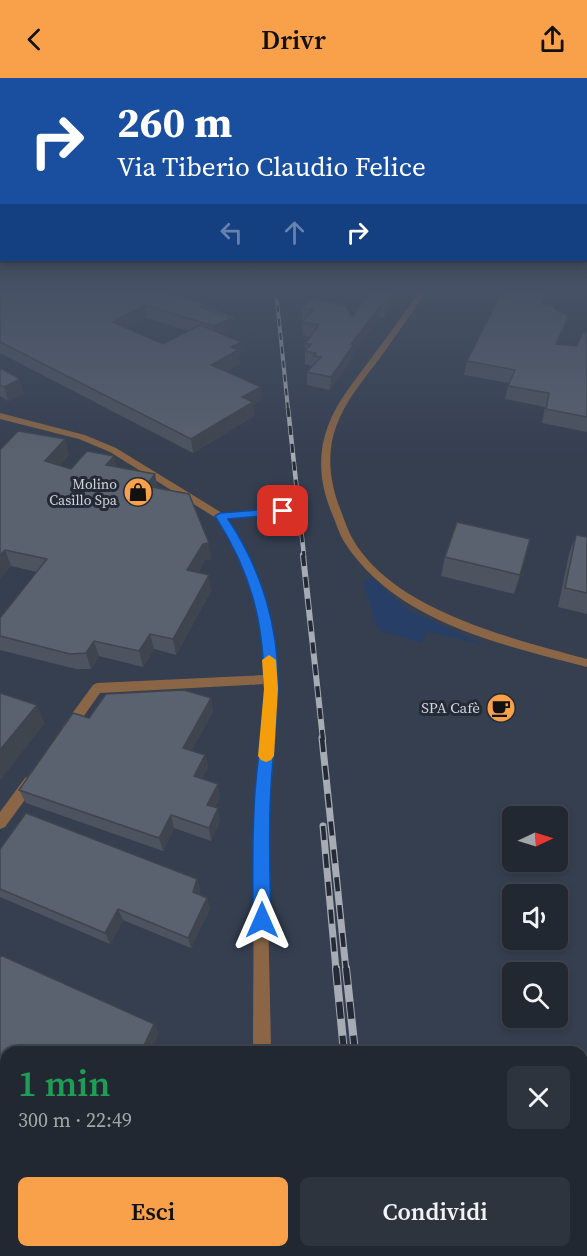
<!DOCTYPE html>
<html lang="it">
<meta charset="utf-8">
<style>
:root{--surface:#222831;--page:#2e343d;--text:#f1f3f6;--muted:#a2a6ab;--line:#3f444d;--accent:#f8a14a}
body{margin:0;font-family:"Source Serif 4",serif;background:var(--page);color:var(--text);height:100vh;display:flex;flex-direction:column;font-size:22px;white-space:nowrap}
*{box-sizing:border-box;margin:0}
p{font-size:20px;color:var(--muted)}
.icon{flex:none;width:33px;height:33px;fill:none;stroke:currentColor;stroke-width:2;stroke-linecap:round;stroke-linejoin:round}
.map{position:relative;flex:1;overflow:hidden}
.sheet{position:absolute;left:0px;top:968px;width:588px;height:212px;display:flex;flex-direction:column;background:var(--surface);border-radius:18px 18px 0 0;box-shadow:0 3px 9px #0003,0 0 0 2px var(--line)}
.sheet>*{flex:none}
.guide{position:absolute;left:0px;top:0px;width:588px;height:183px;box-shadow:0 3px 9px #0003,0 0 0 2px var(--line);background:#1a4fa0;color:#fff;overflow:hidden}
.needle{width:39px;rotate:86deg}
.buttons{position:absolute;left:502px;top:728px;display:grid;gap:12px}
.buttons a{display:grid;place-items:center;width:66px;height:66px;border-radius:9px;background:var(--surface);box-shadow:0 3px 9px #0003,0 0 0 2px var(--line);font-size:30px}
.pin{position:absolute;display:grid;place-items:center;width:51px;height:51px;color:#fff;margin:-26px;border-radius:12px;box-shadow:0 3px 9px #0006}
.me{position:absolute;width:66px;margin:-33px;rotate:0deg;stroke-linejoin:round;filter:drop-shadow(0 0 4px #0008)}
.turn{display:flex;align-items:center;gap:21px;height:126px;padding:0 18px;font-size:27px}
.turn .icon{width:78px;height:78px;stroke-width:2.5}
.turn b{display:block;font-size:42px;line-height:51px}
.lanes{display:flex;align-items:center;height:57px;padding:0 18px;background:#0003;justify-content:center;gap:30px;direction:ltr}
.lanes .off{opacity:.35}
.round{display:grid;place-items:center;flex:none;width:63px;height:63px;border-radius:9px;background:var(--page)}
.headline{display:flex;align-items:center;justify-content:space-between;height:102px;padding:0 18px}
h1{font-size:36px;font-weight:600;line-height:45px;color:#1e9e55}
.button{display:flex;gap:12px;margin-top:auto;padding:12px 18px}
.button a{flex:1;height:69px;border-radius:9px;background:var(--accent);color:#111;font-size:24px;font-weight:600;line-height:69px;text-align:center}
.button a+a{background:var(--page);color:var(--text)}
header{display:flex;justify-content:space-between;align-items:center;height:78px;padding:0 18px;background:var(--accent);color:#111;font-size:27px;font-weight:600}
.map>svg:first-child{display:block}
</style>
<header><svg class="icon" aria-label="back" viewBox="0 0 24 24"><path d="M15 5l-7 7 7 7"/></svg>Drivr<svg class="icon" aria-label="share" viewBox="0 0 24 24"><path d="M12 15V3M7 8l5-5 5 5M5 13v7h14v-7"/></svg></header>
<div class="map">
<svg width="587" height="1178" viewBox="0 0 587 1178">
<rect width="100%" height="100%" fill="#2e3541"/>
<path fill="#353f50" fill-rule="evenodd" d="M0,213H587V1178H0ZM513,738H558V783H513ZM513,816H558V861H513ZM513,894H558V939H513ZM6,974H582V1173H6Z"/>
<path fill="#273f67" d="M371,499L410,533L485,567L427,553L421,565L378,552L364,508V503Z"/>
<g fill="none" stroke-linecap="round" stroke-linejoin="round">
<path fill="#8a6646" fill-rule="evenodd" d="M420,213H427C411,235 396,258 380,280C364,301 345,323 336,349C326,376 330,406 341,433C344,441 347,450 351,458C390,532 513,561 587,581V589C500,566 394,544 343,462C338,453 335,442 331,433C320,406 317,376 328,348C337,323 356,301 372,279C388,258 404,235 420,213Z
M191,225H195L235,240L229,241L191,227Z
M0,335L85,357L116,370L222,435L283,430L288,433L283,436L227,441C263,496 279,560 277,627C276,671 269,715 268,759C267,830 270,902 271,974H253L254,762L265,606L100,615L74,652L69,653L64,652L63,648L93,607L97,605L264,597L262,564L253,520L238,478L216,440L110,374L79,361L0,341Z
M30,698L35,700L37,704L35,708L5,749L0,751V734L25,700Z
M253,1173H273V1178H253Z"/>
<g stroke="#a6abb4" stroke-width="4">
<path id="rail-far4" d="M276,213L288,331"/>
</g>
<g stroke="#a6abb4" stroke-width="4.5">
<path id="rail-far3" d="M288,330L304,478"/>
</g>
<g stroke="#a6abb4" stroke-width="6">
<path id="rail-far2" d="M303,477L323,662"/>
</g>
<g stroke="#a6abb4" stroke-width="7">
<path id="rail-far1" d="M322,660L346,892
M323,748L336,892"/>
</g>
<g stroke="#a6abb4" stroke-width="8">
<path id="rail" d="M336,890L344,974
M346,890L355,974
M363,1173V1178
M375,1173L376,1178"/>
</g>
<use href="#rail-far4" stroke="#242b36" stroke-width="2" stroke-dasharray="7" stroke-linecap="butt"/>
<use href="#rail-far3" stroke="#242b36" stroke-width="3" stroke-dasharray="9" stroke-linecap="butt"/>
<use href="#rail-far2" stroke="#242b36" stroke-width="4" stroke-dasharray="11" stroke-linecap="butt"/>
<use href="#rail-far1" stroke="#242b36" stroke-width="4.5" stroke-dasharray="14" stroke-linecap="butt"/>
<use href="#rail" stroke="#242b36" stroke-width="6" stroke-dasharray="17" stroke-linecap="butt"/>
</g>
<path fill="#4d545f" fill-rule="evenodd" d="M0,213L206,226V231L232,253L224,257L241,264V277L238,279L239,286L226,293L261,322L253,327L254,338L193,375L0,275ZM147,240L189,253L163,266L128,250Z
M364,213H401L384,240L380,239L353,275V279L330,312L307,307V294L312,288L305,286V266L311,259L302,257V244L304,243H302V230L352,238L364,223Z
M543,226L554,231L567,241L563,254L558,266L577,268L587,255V354L542,345L545,329L505,321L509,305L464,297L467,283Z
M0,290L24,315L8,323L0,318Z
M0,372L69,377L60,387L71,391L114,378L116,389L157,410L211,481L205,482L198,495L211,513L176,577L154,571L143,589L99,578L91,591H76L0,572V540L37,494L11,488L0,500Z
M576,457L587,459V536L558,529L569,476Z
M445,479L520,497L514,516L441,498Z
M211,620L213,634L192,672L205,677L208,690L202,701L220,719L215,729L220,743L211,763L174,750L163,773L26,725L19,712L89,640Z
M0,771L197,801L200,812L199,816L207,820L210,831L191,870L123,842L110,866L0,819Z"/>
<path fill="#3f454e" d="M394,213H401L384,240L385,228Z
M145,227L147,240L115,257L112,244Z
M381,227L380,239L353,275V279L330,312L331,299L351,266Z
M231,240L232,253L215,262L214,248Z
M567,241L563,254L552,279L556,266Z
M241,264V277L238,279L239,286L212,301L211,287L231,269Z
M20,301L24,315L8,323L4,309Z
M261,309V322L253,327L254,338L193,375L191,361L242,319Z
M65,361L69,377L50,399L45,383Z
M114,378L117,394L106,387Z
M155,396L158,412L146,408Z
M209,465L211,481L205,482L190,508L187,492L203,466Z
M5,472L11,488L0,500V477Z
M209,497L211,513L176,577L173,561Z
M150,556L154,571L143,589L139,573Z
M94,563L99,578L91,591L86,575Z
M211,620L213,634L186,683L183,670Z
M37,627L45,645L0,703V672Z
M205,677L208,690L197,711L194,698Z
M218,706L220,719L209,740L207,727Z
M218,730L220,743L211,763L209,750Z
M171,737L174,750L163,773L159,760Z
M197,801L200,812L196,826L193,814Z
M207,820L210,831L191,870L188,860Z
M118,831L123,842L110,866L105,855Z
M154,946L159,956L151,974H141Z"/>
<path fill="#5a626f" stroke="#3f454e" stroke-width="1.5" d="M0,213H164L206,226L201,229L231,240L214,248L145,227L112,244L163,266L200,247L241,264L231,269L238,272L211,287L261,309L242,319L253,324L191,361L0,264Z
M371,213H394L385,228L381,227L351,266H354L331,299L307,294L321,279L314,278L316,275L305,273L311,266H305L319,247L302,244L313,232L302,230L311,221L346,227L352,238Z
M502,213H547L541,226L553,227L554,231L566,236L567,241L556,266L577,268L583,254L587,255V339L546,331L549,315L508,308L515,292L467,283Z
M0,290L20,301L4,309L0,307Z
M18,353L65,361L45,383L71,391L87,373L114,378L106,387L155,396L146,408L189,416L209,465L203,466L187,492L209,497L173,561L150,556L139,573L94,563L86,575L70,576L0,558V540L47,481L5,472L0,477V372Z
M457,444L530,461L520,497L445,479Z
M576,457L587,459V515L565,510Z
M184,612L211,620L183,670L205,677L194,698L218,706L207,727L218,730L209,750L171,737L159,760L19,712L73,635L89,640L106,616Z
M0,615L37,627L0,672Z
M26,735L197,801L193,814L207,820L188,860L118,831L105,855L0,811V771Z
M0,877L154,946L141,974H6V1116L0,1113Z"/>
<linearGradient id="sky" x2="0" y2="1"><stop stop-color="#191d24"/><stop offset="0.56" stop-color="#465165"/><stop offset="1" stop-color="#465165" stop-opacity="0"/></linearGradient>
<rect width="587" height="378" fill="url(#sky)"/>
<path fill="#1a73e8" stroke="#114b97" stroke-width="1.5" d="M283,430L287,431V436L228,441C262,492 280,552 278,614C276,653 271,692 270,732C269,768 270,805 271,842L268,848L262,850L256,848L253,842C253,805 252,769 254,732C255,692 264,651 264,610C264,544 251,494 215,438L220,435Z"/>
<path fill="#f59e0b" d="M269,577L276,582L278,611L274,678L271,682L266,684L261,682L258,678L264,611L262,582Z"/>
<defs>
<g id="shop-disc" transform="scale(1.5)"><circle r="9.5" fill="#f8a14a" stroke="#242b36"/><path d="M-5-2.5h2.3a2.7 3.5 0 0 1 5.4 0H5L5.5 6h-11ZM-1.5-2.5h3a1.5 2.3 0 0 0-3 0Z" fill="#111"/></g>
<g id="cafe-disc" transform="scale(1.5)"><circle r="9.5" fill="#f8a14a" stroke="#242b36"/><path d="M-5.5-4.5H6V0H3Q3 3.5 0 3.5H-2.5Q-5.5 3.5-5.5 0ZM3-3.2v2h1.7v-2ZM-6 4.5H4V6H-6Z" fill="#111"/></g>
</defs>
<g fill-rule="evenodd">
<use href="#shop-disc" x="138" y="414"/>
<use href="#cafe-disc" x="501" y="630"/>
</g>
<g text-anchor="middle" stroke-width="6" stroke-linejoin="round" paint-order="stroke">
<g font-size="14" fill="#d1d6dd" stroke="#242b36" text-anchor="end">
<text x="117" y="411">Molino<tspan x="117" dy="16">Casillo Spa</tspan></text>
</g>
<g font-size="15" fill="#d1d6dd" stroke="#242b36" text-anchor="end">
<text x="480" y="635">SPA Cafè</text>
</g>
</g>
</svg>
<div class="buttons">
<a><svg class="needle" viewBox="-14 -14 28 28"><path d="M0-13l5 13h-10z" fill="#e53935"/><path d="M0 13l5-13h-10z" fill="#a2a6ab"/></svg></a>
<a><svg class="icon" aria-label="sound" viewBox="0 0 24 24"><path d="M4 9h4l5-4v14l-5-4H4zM17 9q2 3 0 6"/></svg></a>
<a><svg class="icon" aria-label="search" viewBox="0 0 24 24"><circle cx="10" cy="10" r="6"/><path d="M15 15l6 6"/></svg></a>
</div>
<div class="pin" style="left:283px;top:433px;background:#d93025"><svg class="icon" aria-label="arrive" viewBox="0 0 24 24"><path d="M6 21V4h12l-3 4 3 4H6"/></svg></div>
<svg class="me" style="left:262px;top:842px" viewBox="-20 -20 40 40"><path d="M0-17L14 15 0 8-14 15z" fill="#1a73e8" stroke="#fff" stroke-width="4"/></svg>
<div class="guide">
<div class="turn"><svg class="icon" aria-label="right" viewBox="0 0 24 24"><path d="M7 20v-9h11M14 6l5 5-5 5"/></svg><div><b>260 m</b>Via Tiberio Claudio Felice</div></div>
<div class="lanes"><svg class="icon off" aria-label="left" viewBox="0 0 24 24"><path d="M17 20v-9H6M10 6l-5 5 5 5"/></svg><svg class="icon off" aria-label="ahead" viewBox="0 0 24 24"><path d="M12 20V5M6 11l6-6 6 6"/></svg><svg class="icon" aria-label="right" viewBox="0 0 24 24"><path d="M7 20v-9h11M14 6l5 5-5 5"/></svg></div>
</div>
<section class="sheet">
<div class="headline"><div><h1>1 min</h1><p>300 m · 22:49</p></div><a class="round"><svg class="icon" aria-label="close" viewBox="0 0 24 24"><path d="M6 6l12 12M18 6L6 18"/></svg></a></div>
<div class="button"><a>Esci</a><a>Condividi</a></div>
</section>
</div>
